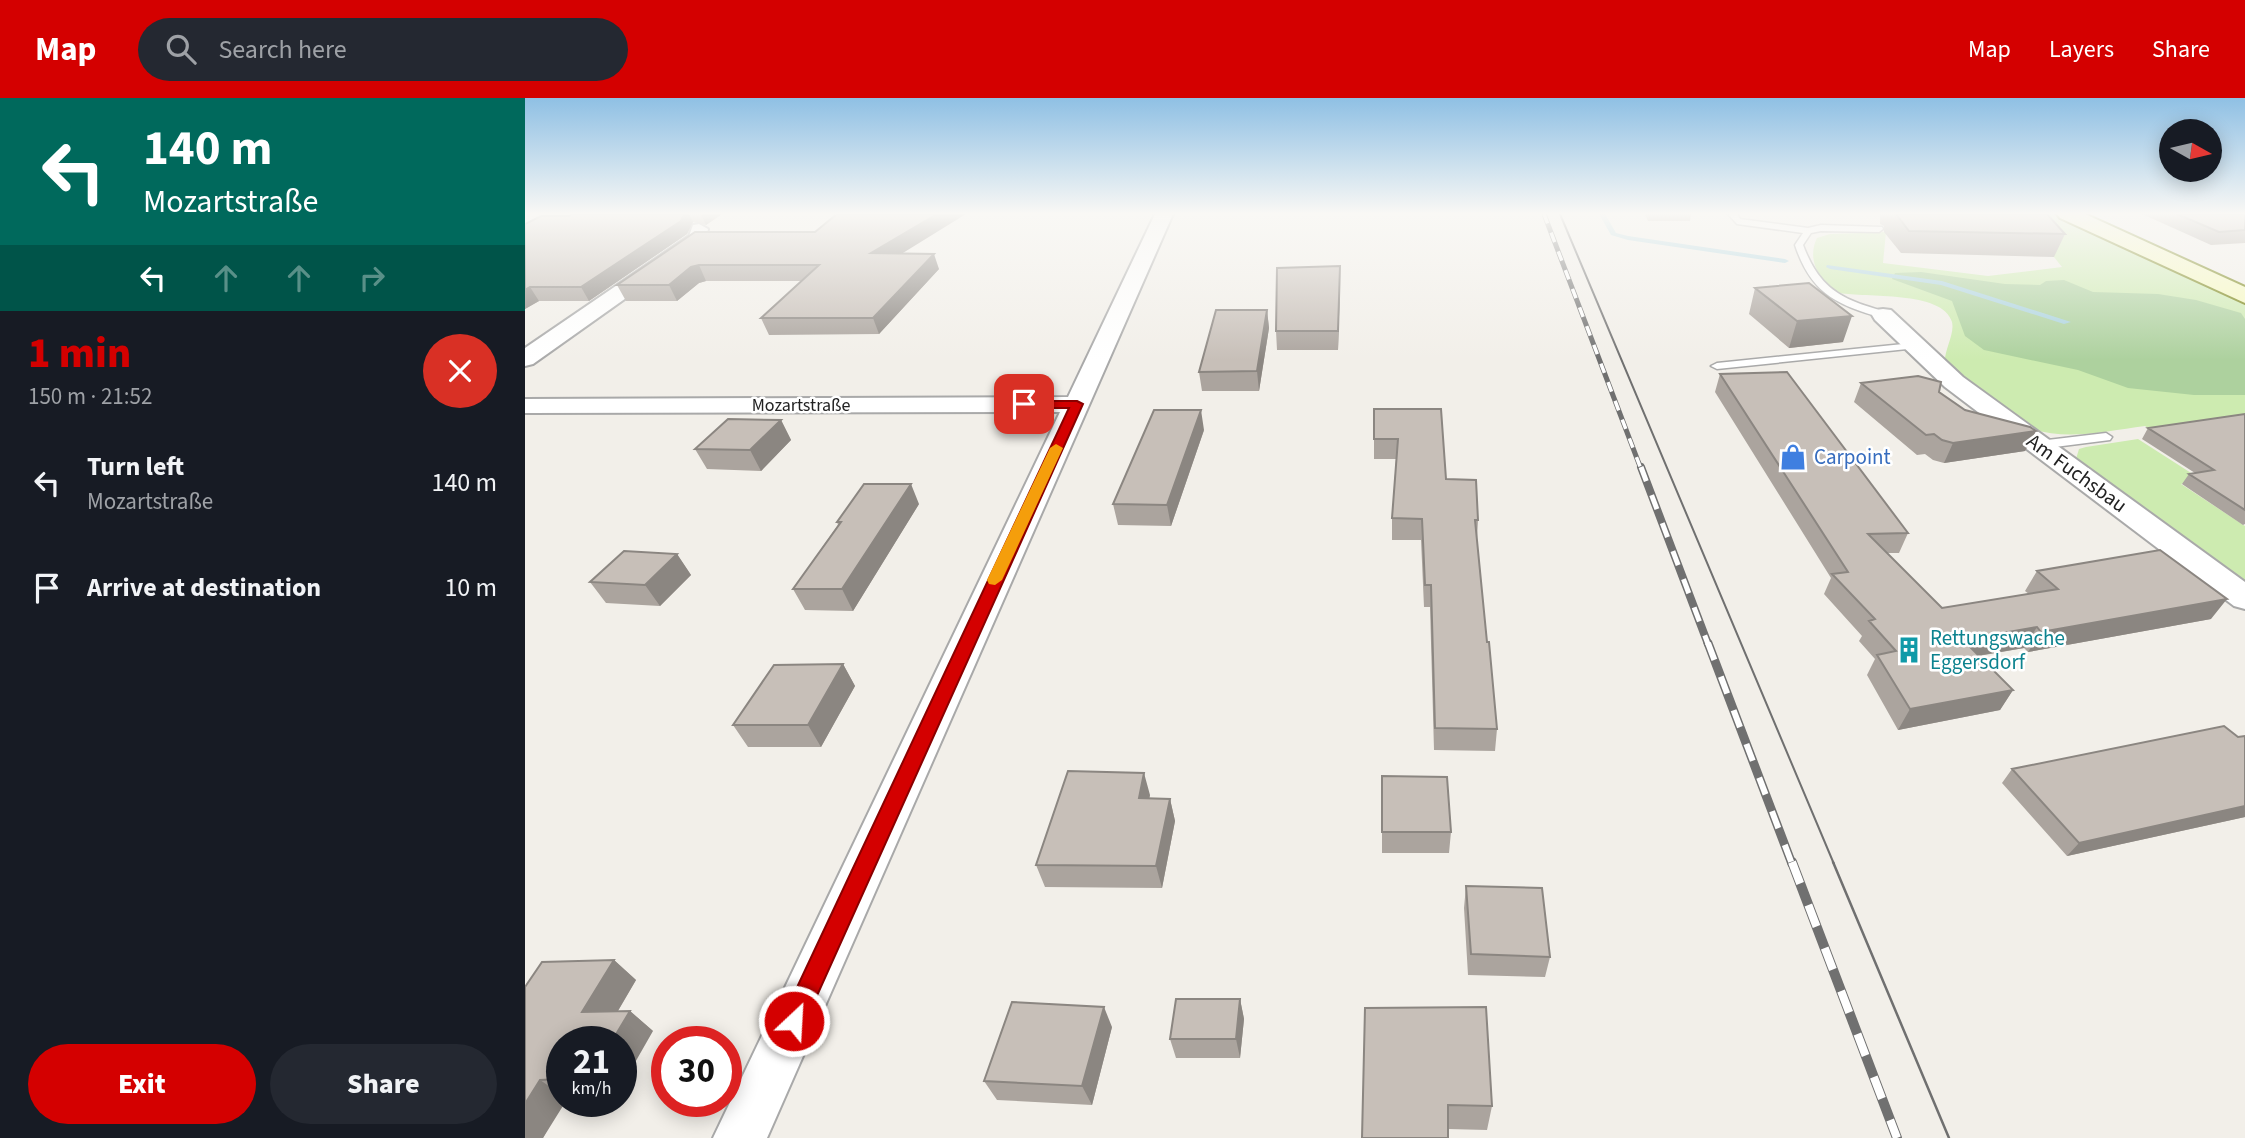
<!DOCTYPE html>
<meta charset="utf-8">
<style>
:root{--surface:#171b24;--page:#242831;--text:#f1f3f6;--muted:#9ea1a6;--accent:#d40000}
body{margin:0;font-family:"Source Sans 3",sans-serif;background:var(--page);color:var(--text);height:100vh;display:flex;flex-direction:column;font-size:26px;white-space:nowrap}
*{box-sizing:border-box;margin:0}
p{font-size:23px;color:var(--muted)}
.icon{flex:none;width:38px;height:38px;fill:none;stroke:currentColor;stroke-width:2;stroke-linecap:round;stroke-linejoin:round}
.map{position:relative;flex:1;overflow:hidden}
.sheet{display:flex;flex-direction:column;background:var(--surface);width:525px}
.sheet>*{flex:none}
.guide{background:#00695c;color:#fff;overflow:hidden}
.needle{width:46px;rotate:98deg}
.fabs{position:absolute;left:1634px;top:21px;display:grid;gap:14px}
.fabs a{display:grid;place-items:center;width:63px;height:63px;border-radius:50%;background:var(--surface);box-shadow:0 4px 18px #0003;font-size:35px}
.speed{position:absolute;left:21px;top:928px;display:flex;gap:14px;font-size:35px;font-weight:700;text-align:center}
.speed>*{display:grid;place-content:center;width:91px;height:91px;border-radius:50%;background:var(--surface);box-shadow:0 4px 18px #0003;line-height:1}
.speed small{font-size:18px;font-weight:400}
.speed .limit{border:10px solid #d22;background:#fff;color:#111}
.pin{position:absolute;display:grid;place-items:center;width:60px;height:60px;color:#fff;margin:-30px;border-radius:14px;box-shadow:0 4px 10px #0006}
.me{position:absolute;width:77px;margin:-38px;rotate:25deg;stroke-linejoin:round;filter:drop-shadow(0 0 5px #0008)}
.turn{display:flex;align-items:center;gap:24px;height:147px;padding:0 28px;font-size:32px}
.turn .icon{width:91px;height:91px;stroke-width:2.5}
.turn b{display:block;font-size:49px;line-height:60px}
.lanes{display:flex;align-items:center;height:66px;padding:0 28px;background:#0003;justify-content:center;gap:35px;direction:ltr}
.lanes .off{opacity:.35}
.round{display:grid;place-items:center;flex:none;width:74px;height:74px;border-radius:37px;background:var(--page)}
.overview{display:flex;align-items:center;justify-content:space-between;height:119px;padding:0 28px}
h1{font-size:42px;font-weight:800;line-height:52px;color:var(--accent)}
.button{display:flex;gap:14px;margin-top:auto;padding:14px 28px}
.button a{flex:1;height:80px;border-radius:42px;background:var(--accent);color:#fff;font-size:28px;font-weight:800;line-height:80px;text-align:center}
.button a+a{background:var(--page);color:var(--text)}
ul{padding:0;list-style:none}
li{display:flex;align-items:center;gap:21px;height:105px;padding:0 28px}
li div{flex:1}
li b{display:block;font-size:26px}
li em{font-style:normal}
header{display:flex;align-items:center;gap:42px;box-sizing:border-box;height:98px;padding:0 35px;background:var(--accent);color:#fff}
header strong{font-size:33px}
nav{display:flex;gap:38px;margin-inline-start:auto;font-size:24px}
.search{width:490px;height:63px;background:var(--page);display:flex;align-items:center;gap:18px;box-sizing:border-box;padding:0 24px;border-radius:38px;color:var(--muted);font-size:26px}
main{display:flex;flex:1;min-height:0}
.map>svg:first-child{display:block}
</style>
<header>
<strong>Map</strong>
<div class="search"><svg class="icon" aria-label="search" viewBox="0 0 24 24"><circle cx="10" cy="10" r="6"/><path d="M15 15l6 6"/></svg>Search here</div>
<nav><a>Map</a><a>Layers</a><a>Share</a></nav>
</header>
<main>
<section class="sheet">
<div class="guide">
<div class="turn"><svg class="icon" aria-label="left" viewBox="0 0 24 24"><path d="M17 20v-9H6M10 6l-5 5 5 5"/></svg><div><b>140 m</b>Mozartstraße</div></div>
<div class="lanes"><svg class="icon" aria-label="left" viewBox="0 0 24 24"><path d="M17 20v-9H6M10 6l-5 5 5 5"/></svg><svg class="icon off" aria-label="ahead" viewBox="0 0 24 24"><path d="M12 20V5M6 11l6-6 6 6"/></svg><svg class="icon off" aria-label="ahead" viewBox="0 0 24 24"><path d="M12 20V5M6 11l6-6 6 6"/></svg><svg class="icon off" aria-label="right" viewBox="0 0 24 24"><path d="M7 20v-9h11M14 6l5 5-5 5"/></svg></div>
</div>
<div class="overview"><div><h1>1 min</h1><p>150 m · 21:52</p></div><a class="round" style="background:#d93025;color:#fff"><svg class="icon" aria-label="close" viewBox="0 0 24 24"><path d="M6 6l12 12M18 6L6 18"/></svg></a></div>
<ul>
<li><svg class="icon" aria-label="left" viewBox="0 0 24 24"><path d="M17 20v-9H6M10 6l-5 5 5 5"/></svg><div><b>Turn left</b><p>Mozartstraße</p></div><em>140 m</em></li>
<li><svg class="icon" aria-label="arrive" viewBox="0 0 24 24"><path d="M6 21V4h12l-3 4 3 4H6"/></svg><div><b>Arrive at destination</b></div><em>10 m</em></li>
</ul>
<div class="button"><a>Exit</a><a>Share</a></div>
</section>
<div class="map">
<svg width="1720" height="1040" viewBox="0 0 1720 1040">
<rect width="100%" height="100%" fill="#f2efe9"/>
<path fill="#cdebb0" d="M1487,116H1534L1720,203V325L1635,338L1620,328C1580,333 1540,344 1501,329L1420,267C1418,253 1430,237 1427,224C1418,192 1339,200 1315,195C1295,185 1281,162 1292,140L1305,136L1361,134L1358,165L1463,178L1537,169L1500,123Z
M1613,341L1677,382L1656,386L1720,428V483L1551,361L1554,351L1561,349Z"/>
<path fill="#add19e" d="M1396,174L1480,186L1515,187L1521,183L1539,182L1568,194L1633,196L1671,202L1716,215L1720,221V297H1669L1603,290L1553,272L1459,252L1440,238L1427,203L1367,181L1370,175Z"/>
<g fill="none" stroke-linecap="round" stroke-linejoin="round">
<path fill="#aad3df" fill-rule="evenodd" d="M1074,116H1080L1091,135L1103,138L1260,161L1264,163L1260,165L1103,142L1086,137Z
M1302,167L1417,183L1546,224L1539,226L1416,187L1305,171L1301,169Z"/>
<g stroke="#a9a9a9" stroke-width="3">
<path id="lane" d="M1203,116H1212L1215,121L1283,130L1296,127L1357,129L1358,131L1354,134L1296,133L1286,135L1278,147C1289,176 1303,194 1333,205C1343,209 1355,211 1363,217L1358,220C1311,207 1286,195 1270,147L1278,135L1212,126Z
M1388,245L1393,248L1392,250L1192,271L1186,268L1192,265Z
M1581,335L1587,339L1585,342L1514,351L1508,347L1514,343Z"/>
</g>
<g stroke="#a9a9a9" stroke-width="4">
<path id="street" d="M630,116H648L242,1040H188L535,314L0,315V301L543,299Z
M174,126L183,131L180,144L8,266L0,268V250L164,138L168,127Z
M1358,211L1366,212L1438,279L1720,484V511L1709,508L1420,289L1350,222L1347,217L1350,212Z"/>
</g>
<g stroke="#707d05" stroke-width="4">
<path id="secondary" d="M1532,116H1560L1720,189V205L1535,120Z"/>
</g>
<use href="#lane" fill="#fff" fill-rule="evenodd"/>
<use href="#street" fill="#fff" fill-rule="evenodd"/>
<use href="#secondary" fill="#f7fabf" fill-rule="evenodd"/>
<path stroke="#707070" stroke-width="2" d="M1035,116L1309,766"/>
<path stroke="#707070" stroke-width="2.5" d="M1308,764L1424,1040"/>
<g stroke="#707070" stroke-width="5">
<path id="rail-far3" d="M1019,116L1116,371"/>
</g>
<g stroke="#707070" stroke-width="8">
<path id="rail-far2" d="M1116,369L1183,546"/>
</g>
<g stroke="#707070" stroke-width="9">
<path id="rail-far1" d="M1183,545L1267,766"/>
</g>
<g stroke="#707070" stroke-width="10">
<path id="rail" d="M1267,764L1372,1040"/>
</g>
<use href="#rail-far3" stroke="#fff" stroke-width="3.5" stroke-dasharray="10" stroke-linecap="butt"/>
<use href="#rail-far2" stroke="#fff" stroke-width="5" stroke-dasharray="15" stroke-linecap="butt"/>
<use href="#rail-far1" stroke="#fff" stroke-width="6" stroke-dasharray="18" stroke-linecap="butt"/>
<use href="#rail" stroke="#fff" stroke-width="8" stroke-dasharray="23" stroke-linecap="butt"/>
</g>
<path fill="#aba49e" d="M47,116H197L181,127L168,124L162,136L64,203H14L0,211V126L44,118Z
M1120,116H1166L1165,123H1123Z
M1355,116H1522L1540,136L1529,159L1376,155L1359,134V128L1355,126Z
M1617,116H1720V145L1686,147Z
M170,134L377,155L414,171L354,236L244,237L236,220L277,183H181L174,185L152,203H101L92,187Z
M815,185L813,252H752L751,233Z
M1230,190L1318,244L1264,250L1224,216Z
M742,212L744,230L734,293H677L674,274Z
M1195,276L1383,435L1374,455H1362L1417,510L1504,496L1500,493L1512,473L1686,521L1503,554L1499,550L1454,558L1488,592L1475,612L1373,632L1342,577L1350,561L1334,543L1337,538L1299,496L1306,480L1190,294Z
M1336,285L1414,294L1440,312L1511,333L1500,353L1419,365L1408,362L1400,356L1392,357L1329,304Z
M849,311L921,381L953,422L952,441L962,544L972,631L970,653L909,652L905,509H899L896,442H867V420L871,361H849Z
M1720,316V426L1718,427L1657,386L1664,376L1670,375L1617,341L1623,330Z
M256,322L266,342L236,373L182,371L170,351Z
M679,332L646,428L593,427L588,406Z
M394,406L328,513L280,512L268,491L313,427L312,424Z
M152,456L166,477L135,508L81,505L65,484Z
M318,566L330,588L296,649H223L208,627Z
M1720,638V719L1542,758L1477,685L1487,671Z
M857,678L926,734L924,755H857Z
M625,697L624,700L645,701L650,723L637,790L520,789L511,767Z
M941,788L1025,859L1020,879L943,877L939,810Z
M89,862L111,882L93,913H105L128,933L37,943V1003L18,1040L0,889Z
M715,901L719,921L715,960H651L645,941Z
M840,910L967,1008L962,1032L923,1031Z
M587,929L567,1007L472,1002L459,983Z"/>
<path fill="#8b8681" d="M159,116H164L168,124L162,136L64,203L56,189Z
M176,116H197L181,127Z
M412,116H441L352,171L346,155Z
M409,156L414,171L354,236L348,220Z
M174,167L181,183L174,185L152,203L144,187L166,169Z
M815,168V185L813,252V233Z
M5,189L14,203L0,211V192Z
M742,212L744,230L734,293L732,273Z
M1327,218L1318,244L1264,250L1272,223Z
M676,312L679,332L646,428L642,407Z
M256,322L266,342L236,373L225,352Z
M1511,333L1500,353L1419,365L1428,345Z
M386,386L394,406L328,513L317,491Z
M152,456L166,477L135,508L120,487Z
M1702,501L1686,521L1503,554L1516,534Z
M1512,529L1499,550L1427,562L1438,542Z
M318,566L330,588L296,649L283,627Z
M1488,592L1475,612L1373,632L1385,611Z
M619,675L625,697L620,722L614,700Z
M645,701L650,723L637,790L631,768Z
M1720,708V719L1542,758L1554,745Z
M89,862L111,882L81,933L57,914Z
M715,901L719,921L715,960L711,941Z
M579,909L587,929L567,1007L557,988Z
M105,913L128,933L96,989V943H87Z
M15,982L37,997V1003H41L18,1040H0V1006Z"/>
<path fill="#c7bfb8" stroke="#8b8681" stroke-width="2" d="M47,116H159L156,123L56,189H5L0,192V126L16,118H44Z
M312,116H412L346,155L409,156L348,220H236L294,167H174L166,169L144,187H92L170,134H290Z
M1371,116H1522L1540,136L1384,133Z
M1652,116H1720V132L1694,134Z
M815,168L813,233H751L752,170Z
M1284,185L1327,218L1272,223L1230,190Z
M691,212H742L732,273L674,274Z
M1262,274L1383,435L1343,436L1417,510L1533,491L1512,473L1635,452L1702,501L1516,534L1512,529L1438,542L1488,592L1385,611L1352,557L1371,553L1344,523L1350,521L1307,476L1323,474L1195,276Z
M1393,278L1416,284L1414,294L1440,312L1505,329L1511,333L1428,345L1417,342L1409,336L1401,337L1336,285Z
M849,311H916L921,381L951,382L953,422H950L962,544H964L972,631L910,630L906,487H900L897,421L867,420L873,341H849Z
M629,312H676L642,407L588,406Z
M1720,316V412L1664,376L1689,372L1623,330Z
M203,321L256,322L225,352L170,351Z
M339,386H386L317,491H268L316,424H312Z
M99,453L152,456L120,487L65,484Z
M318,566L283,627H208L249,567Z
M1699,628L1713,639L1720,638V708L1554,745L1487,671Z
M543,673L619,675L614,700L645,701L631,768L511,767Z
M857,678L922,679L926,734H857Z
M941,788L1017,790L1025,859L946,856Z
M89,862L57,914L105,913L87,943H37V981L15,982L0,1006V889L17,864Z
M651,901H715L711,941H645Z
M487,904L579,909L557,988L459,983Z
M961,909L967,1008L923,1007V1040H837L840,910Z"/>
<linearGradient id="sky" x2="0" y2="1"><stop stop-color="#8fc0e4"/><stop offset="0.44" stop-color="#f9f8f5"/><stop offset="1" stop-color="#f9f8f5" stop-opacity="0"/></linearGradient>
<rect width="1720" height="262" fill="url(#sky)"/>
<path fill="#d40000" stroke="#8a0000" stroke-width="2" d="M552,303L558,306L277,931L269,935L260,931L257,923L260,915L544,310H499L493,306L499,303Z"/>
<path fill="#f59e0b" d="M531,346L538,350L477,482L470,487L464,486L462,482L525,350Z"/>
<defs>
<g id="shop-bare" transform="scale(2.1)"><path d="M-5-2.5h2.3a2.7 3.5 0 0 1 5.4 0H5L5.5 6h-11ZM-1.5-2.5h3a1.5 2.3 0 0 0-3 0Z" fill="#3f7fe0" stroke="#fff" stroke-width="2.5" paint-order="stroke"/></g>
<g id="building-bare" transform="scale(2.1)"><path d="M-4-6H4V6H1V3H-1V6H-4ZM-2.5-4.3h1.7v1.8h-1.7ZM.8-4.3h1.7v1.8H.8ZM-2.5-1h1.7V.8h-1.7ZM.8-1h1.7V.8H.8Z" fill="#0f9aa8" stroke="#fff" stroke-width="2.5" paint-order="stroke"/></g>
</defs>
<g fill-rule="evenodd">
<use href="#shop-bare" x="1268" y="359"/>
<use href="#building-bare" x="1384" y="552"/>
</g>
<g text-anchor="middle" stroke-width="5" stroke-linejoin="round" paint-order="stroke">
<g font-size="18" fill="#222" stroke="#fff">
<text x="276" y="313">Mozartstraße</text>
</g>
<g font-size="21" fill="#366cbe" stroke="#fff" text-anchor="start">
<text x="1289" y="366">Carpoint</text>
</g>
<g font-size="21" fill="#222" stroke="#fff">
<text transform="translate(1552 375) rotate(36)" y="7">Am Fuchsbau</text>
</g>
<g font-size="21" fill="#0d838f" stroke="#fff" text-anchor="start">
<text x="1405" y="547">Rettungswache<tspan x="1405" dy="24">Eggersdorf</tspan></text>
</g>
</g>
</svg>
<div class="fabs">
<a><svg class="needle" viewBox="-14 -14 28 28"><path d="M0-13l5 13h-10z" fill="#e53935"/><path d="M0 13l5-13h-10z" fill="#9ea1a6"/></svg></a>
</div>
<div class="speed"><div>21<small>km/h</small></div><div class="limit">30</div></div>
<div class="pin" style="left:499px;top:306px;background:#d93025"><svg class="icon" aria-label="arrive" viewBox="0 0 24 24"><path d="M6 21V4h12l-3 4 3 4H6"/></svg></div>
<svg class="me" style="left:269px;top:923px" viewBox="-20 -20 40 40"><circle r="17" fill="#d40000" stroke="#fff" stroke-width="3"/><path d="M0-11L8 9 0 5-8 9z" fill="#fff"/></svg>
</div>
</main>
